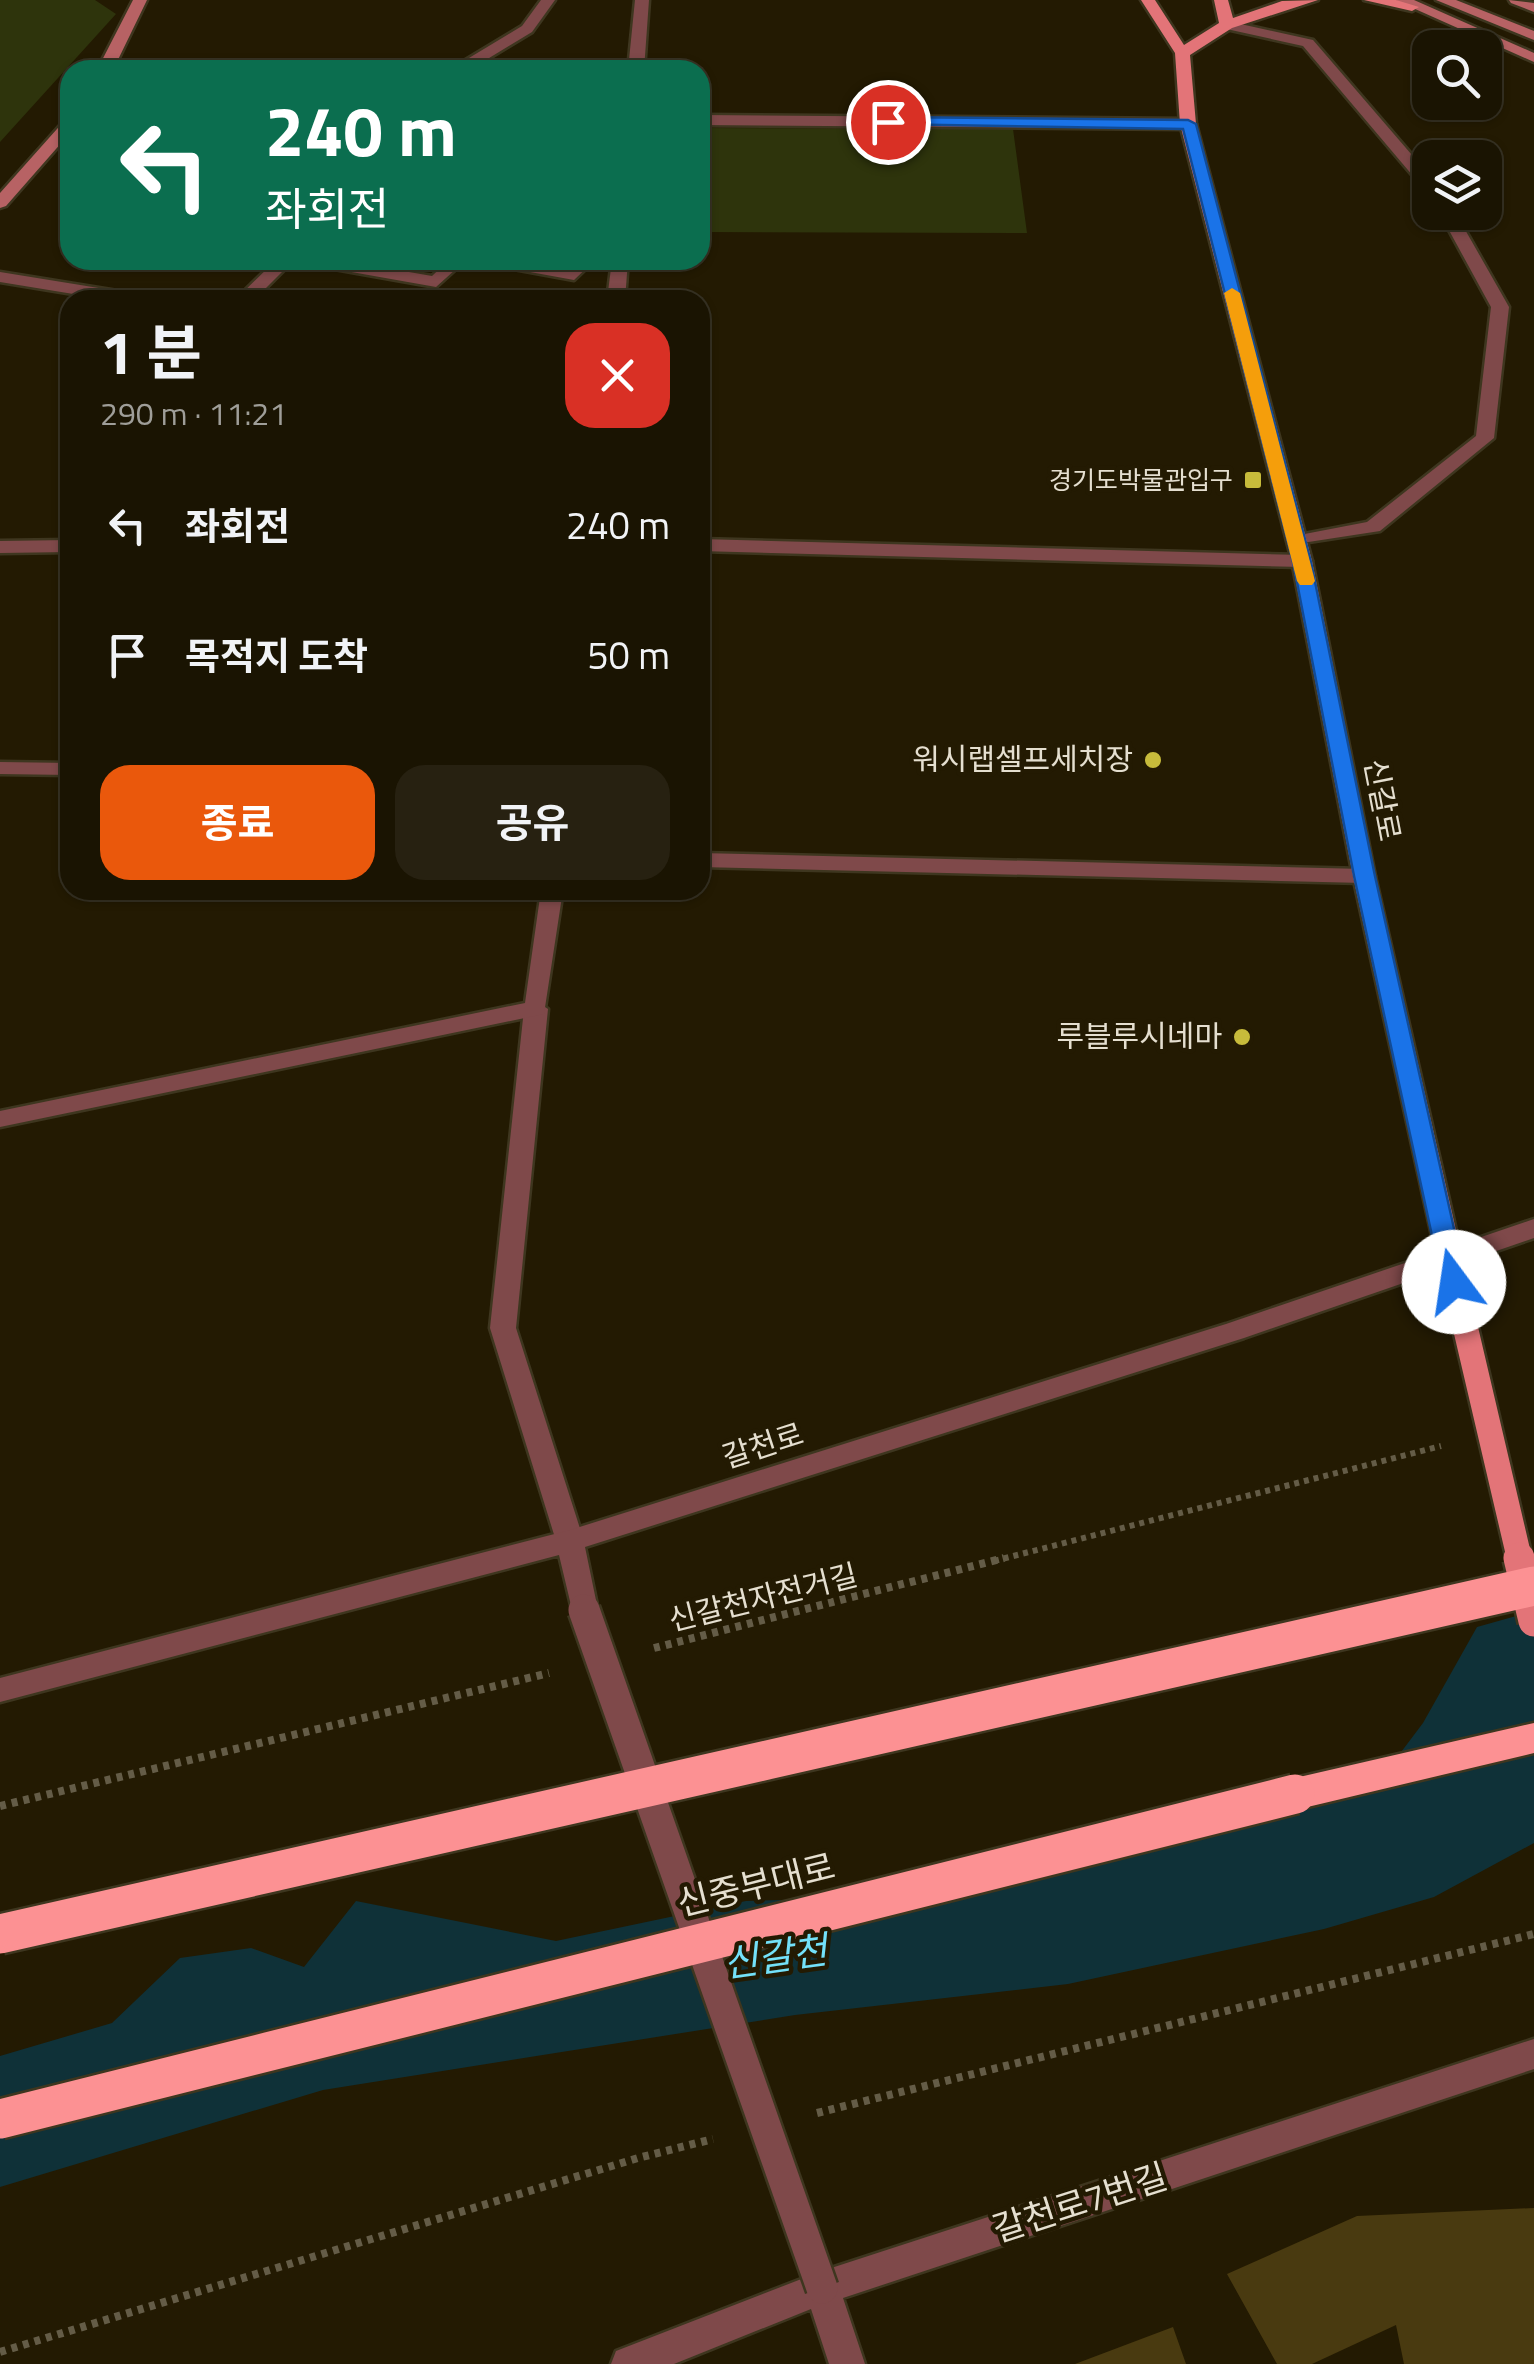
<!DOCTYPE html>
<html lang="ko">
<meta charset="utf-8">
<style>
:root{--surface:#1a1402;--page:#272111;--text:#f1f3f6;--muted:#9f9e99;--line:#383324;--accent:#ea580c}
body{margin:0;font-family:"Titillium Web","Noto Sans KR",sans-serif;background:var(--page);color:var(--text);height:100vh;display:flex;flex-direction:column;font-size:38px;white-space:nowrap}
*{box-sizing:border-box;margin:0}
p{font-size:32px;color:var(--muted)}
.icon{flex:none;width:55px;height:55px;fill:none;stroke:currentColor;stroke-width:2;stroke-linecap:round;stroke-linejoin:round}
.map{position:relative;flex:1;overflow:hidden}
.panel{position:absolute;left:60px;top:290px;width:650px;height:610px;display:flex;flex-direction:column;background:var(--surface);border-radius:30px;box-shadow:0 2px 8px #0004,0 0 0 2px var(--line)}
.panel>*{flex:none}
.hud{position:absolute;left:60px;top:60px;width:650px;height:210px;border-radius:30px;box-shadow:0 2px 8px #0004,0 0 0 2px var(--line);background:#0b6e4f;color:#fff;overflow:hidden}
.tools{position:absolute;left:1412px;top:30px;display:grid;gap:20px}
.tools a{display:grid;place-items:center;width:90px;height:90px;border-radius:20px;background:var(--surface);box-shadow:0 2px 8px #0004,0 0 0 2px var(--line);font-size:50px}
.pin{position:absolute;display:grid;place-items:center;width:85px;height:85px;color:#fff;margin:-42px;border:5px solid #fff;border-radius:50%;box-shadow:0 2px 10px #0007}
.me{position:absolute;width:110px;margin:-55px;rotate:346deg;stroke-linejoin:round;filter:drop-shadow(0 0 8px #0008)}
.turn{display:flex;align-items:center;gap:35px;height:210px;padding:0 40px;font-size:45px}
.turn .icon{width:130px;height:130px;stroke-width:2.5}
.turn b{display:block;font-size:70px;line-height:85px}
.round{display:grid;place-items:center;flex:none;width:105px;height:105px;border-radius:30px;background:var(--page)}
.head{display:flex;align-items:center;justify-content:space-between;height:170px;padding:0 40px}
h1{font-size:60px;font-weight:700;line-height:75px}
.primary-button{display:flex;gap:20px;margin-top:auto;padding:20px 40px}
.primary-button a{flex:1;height:115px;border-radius:30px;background:var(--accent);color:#fff;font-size:40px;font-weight:700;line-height:115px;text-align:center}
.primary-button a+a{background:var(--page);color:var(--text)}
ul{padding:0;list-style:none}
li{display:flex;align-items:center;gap:30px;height:130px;padding:0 40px}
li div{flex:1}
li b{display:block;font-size:38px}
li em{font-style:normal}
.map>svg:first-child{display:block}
</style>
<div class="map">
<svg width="1534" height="2364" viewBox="0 0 1534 2364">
<rect width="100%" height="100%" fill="#231a02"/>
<path fill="#2e340c" d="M0,0H95L116,14L0,142Z
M700,128L1013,129L1027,233L700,232Z"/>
<path fill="#0f3138" d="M1534,1611V1843L1434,1897L1324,1929L1068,1984L795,2015L323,2090L0,2187V2056L112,2023L180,1958L251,1948L304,1967L356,1901L556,1941L746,1901L888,1897L1199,1839L1377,1784L1423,1723L1477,1627Z"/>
<path fill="#493a10" d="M1534,2208V2364H1404L1396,2325L1312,2364H1277L1227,2274L1357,2216Z
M1173,2327L1186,2364H1075Z"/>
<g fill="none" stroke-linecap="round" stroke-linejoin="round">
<g stroke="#3e361f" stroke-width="5">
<path id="lane" d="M276,260H294L254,300H235Z
M304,260H340L432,276L449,260H466L436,287L312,265Z
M484,260H519L570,269L578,260H595L574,280L492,265Z
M0,272L142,295L151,300H110L0,282Z
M536,1001L548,1009L516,1328L584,1541L580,1549L570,1552L560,1549L556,1541L490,1328L524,1009Z"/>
</g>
<g stroke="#3e361f" stroke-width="5">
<path id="street" d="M541,0H555L532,32L476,66L477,70H461L464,61L522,26Z
M635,0H649L644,70H628Z
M1227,21L1313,40L1430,176V191L1424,189L1303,46L1222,28L1220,25Z
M700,115L1188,119L1196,124L1188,129L700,125Z
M1439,212H1455L1509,307L1494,438L1380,531L1289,545V537L1367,522L1476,436L1491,307Z
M612,260H628L625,300H607Z
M700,539L1302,555L1312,561L1302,567L700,551Z
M70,540V552L0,553V541Z
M0,762L70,763V775L0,774Z
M700,853L1364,869L1375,876L1364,883L700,867Z
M541,890H563L544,1014L0,1127V1111L525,1003Z
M1534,1219V1238L1244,1338L585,1547L598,1610L594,1618L584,1622L574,1618L559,1555L0,1702V1678L570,1530L1226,1324Z
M1534,2039V2069L843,2298L865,2364H829L811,2309L674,2364H611L616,2351L822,2271Z"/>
</g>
<g stroke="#3e361f" stroke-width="5">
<path id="secondary" d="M133,0H147L113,70H97Z
M1395,0H1414L1534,53V62Z
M1436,0H1456L1534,31V40Z
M1509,0L1534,3V12L1511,3Z
M70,118V133L6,206L0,208V193L65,120Z"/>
</g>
<g stroke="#3e361f" stroke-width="5">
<path id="primary" d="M1141,0H1155L1184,45L1219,23L1214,0H1228L1233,18L1282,1L1318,0L1232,28L1190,55L1196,124L1312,561L1375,876L1474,1309L1470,1316H1452L1448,1309L1353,876L1292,561L1180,124L1175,53Z
M1364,0H1396L1419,7L1412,11Z"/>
</g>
<g stroke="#3e361f" stroke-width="5">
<path id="highway" d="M1534,1723V1753L1295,1810L1282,1805L1277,1794L1282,1783L1295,1778Z"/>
</g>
<path stroke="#645c47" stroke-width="6" stroke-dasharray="5 5" stroke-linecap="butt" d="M994,1561L1441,1446"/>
<path stroke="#645c47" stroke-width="8" stroke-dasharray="6 6" stroke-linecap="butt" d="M654,1648L1004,1558
M0,1806L549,1673
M817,2113L1534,1934
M0,2352L638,2158L713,2139"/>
<use href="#lane" fill="#7f494a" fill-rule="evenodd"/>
<use href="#street" fill="#7f494a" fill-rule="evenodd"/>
<use href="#secondary" fill="#b76264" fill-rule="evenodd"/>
<use href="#primary" fill="#e37478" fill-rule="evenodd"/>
<use href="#highway" fill="#fc9193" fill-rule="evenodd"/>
<g stroke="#3e361f" stroke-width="36" stroke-linecap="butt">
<path id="street-bridge" d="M584,1610L822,2288"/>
</g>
<g stroke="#3e361f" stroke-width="30" stroke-linecap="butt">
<path id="primary-bridge-far1" d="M1461,1309L1520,1561"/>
</g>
<g stroke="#3e361f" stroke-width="36" stroke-linecap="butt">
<path id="primary-bridge" d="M1519,1558L1534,1621"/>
</g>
<g stroke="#3e361f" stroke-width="44" stroke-linecap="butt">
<path id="highway-bridge" d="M0,1934L1534,1586
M0,2119L1295,1794"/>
</g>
<use href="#street-bridge" stroke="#7f494a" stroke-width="31"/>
<use href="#primary-bridge-far1" stroke="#e37478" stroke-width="25"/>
<use href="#primary-bridge" stroke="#e37478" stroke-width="31"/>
<use href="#highway-bridge" stroke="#fc9193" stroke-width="39"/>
</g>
<path fill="#1a73e8" stroke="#114b97" stroke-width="2.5" d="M888,117L1188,120L1196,124L1311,562L1375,876L1466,1282L1462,1289L1454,1291L1442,1282L1354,876L1293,562L1183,129L883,124V119Z"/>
<path fill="#f59e0b" d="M1232,288L1240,293L1315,581L1312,585H1300L1297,581L1224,293Z"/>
<g fill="#c7bb3b" stroke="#231a02" stroke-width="4">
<rect x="1243" y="470" width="20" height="20" rx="5"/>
<circle cx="1153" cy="760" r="10"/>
<circle cx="1242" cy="1037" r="10"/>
</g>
<g text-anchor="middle" stroke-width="9" stroke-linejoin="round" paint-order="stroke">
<g font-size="25" fill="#e5dfd0" stroke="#231a02" text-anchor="end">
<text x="1233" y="489">경기도박물관입구</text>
</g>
<g font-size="30" fill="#e5dfd0" stroke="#231a02" text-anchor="end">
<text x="1133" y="770">워시랩셀프세치장</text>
<text x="1222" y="1047">루블루시네마</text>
</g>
<g font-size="30" fill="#e5dfd0" stroke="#231a02">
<text transform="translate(1382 800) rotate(79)" y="10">신갈로</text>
<text transform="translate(763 1446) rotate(-18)" y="10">갈천로</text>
<text transform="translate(763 1598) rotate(-14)" y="10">신갈천자전거길</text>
</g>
<g font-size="35" fill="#e5dfd0" stroke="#231a02">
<text transform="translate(756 1885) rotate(-14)" y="12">신중부대로</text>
<text transform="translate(1080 2203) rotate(-18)" y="12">갈천로7번길</text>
</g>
<g font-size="38" font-style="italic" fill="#73e1f9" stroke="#231a02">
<text transform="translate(775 1957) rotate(-8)" y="13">신갈천</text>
</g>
</g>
</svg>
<div class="tools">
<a><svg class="icon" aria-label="search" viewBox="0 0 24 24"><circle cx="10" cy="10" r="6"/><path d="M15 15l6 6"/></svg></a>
<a><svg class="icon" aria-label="layers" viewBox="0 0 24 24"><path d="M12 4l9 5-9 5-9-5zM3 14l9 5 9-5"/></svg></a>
</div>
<div class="pin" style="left:888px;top:122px;background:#d93025"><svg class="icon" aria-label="arrive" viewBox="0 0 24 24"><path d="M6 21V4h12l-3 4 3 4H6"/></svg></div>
<svg class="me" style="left:1454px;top:1282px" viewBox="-20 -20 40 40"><circle r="19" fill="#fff"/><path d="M0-13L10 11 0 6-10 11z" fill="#1a73e8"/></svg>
<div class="hud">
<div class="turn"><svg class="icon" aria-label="left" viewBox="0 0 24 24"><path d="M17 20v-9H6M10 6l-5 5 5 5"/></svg><div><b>240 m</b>좌회전</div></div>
</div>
<section class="panel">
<div class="head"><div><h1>1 분</h1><p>290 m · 11:21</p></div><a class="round" style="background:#d93025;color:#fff"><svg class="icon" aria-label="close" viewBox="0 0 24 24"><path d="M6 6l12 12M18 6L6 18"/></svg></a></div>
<ul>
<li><svg class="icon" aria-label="left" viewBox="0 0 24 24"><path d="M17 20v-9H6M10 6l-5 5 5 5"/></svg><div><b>좌회전</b></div><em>240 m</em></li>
<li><svg class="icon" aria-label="arrive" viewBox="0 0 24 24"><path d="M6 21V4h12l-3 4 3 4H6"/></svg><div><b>목적지 도착</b></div><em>50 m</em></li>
</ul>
<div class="primary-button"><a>종료</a><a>공유</a></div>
</section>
</div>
